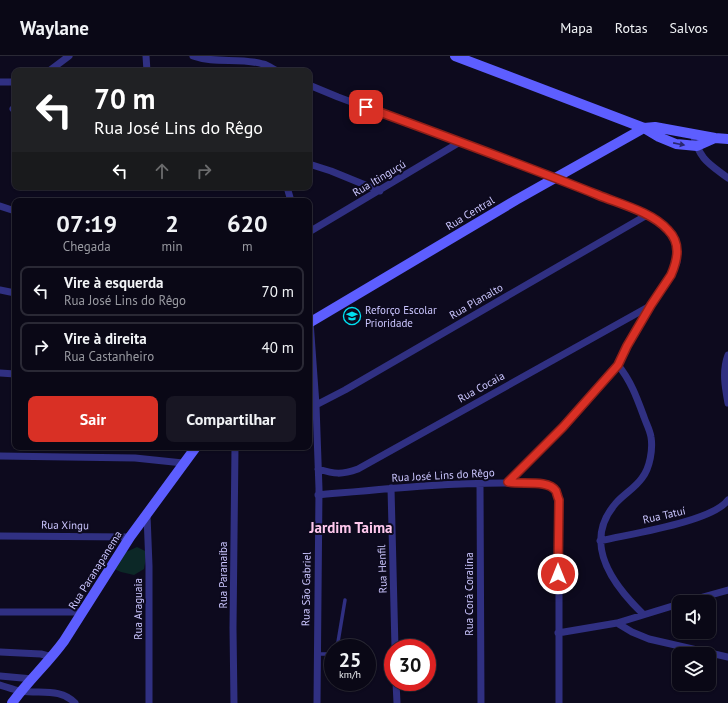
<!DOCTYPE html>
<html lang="pt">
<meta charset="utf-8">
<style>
:root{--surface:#0a0816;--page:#181623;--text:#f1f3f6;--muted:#999aa1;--line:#2a2935;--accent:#d93025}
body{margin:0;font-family:"PT Sans",sans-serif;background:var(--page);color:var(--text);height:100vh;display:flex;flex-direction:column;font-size:15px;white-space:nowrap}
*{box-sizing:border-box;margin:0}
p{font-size:13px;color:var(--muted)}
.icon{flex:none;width:22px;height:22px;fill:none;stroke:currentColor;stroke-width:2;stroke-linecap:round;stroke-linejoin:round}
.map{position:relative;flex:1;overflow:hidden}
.sheet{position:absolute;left:12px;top:142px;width:300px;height:252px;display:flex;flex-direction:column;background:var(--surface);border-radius:8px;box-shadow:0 1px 3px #0004,0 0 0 1px var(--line)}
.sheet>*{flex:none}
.guide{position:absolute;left:12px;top:12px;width:300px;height:122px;border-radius:8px;box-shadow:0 1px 3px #0004,0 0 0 1px var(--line);background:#202124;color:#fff;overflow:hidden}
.tools{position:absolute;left:672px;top:539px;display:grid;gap:8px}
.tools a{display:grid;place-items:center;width:44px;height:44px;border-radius:8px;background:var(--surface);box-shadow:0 1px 3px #0004,0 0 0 1px var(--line);font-size:20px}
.speed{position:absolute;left:324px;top:583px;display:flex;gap:8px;font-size:20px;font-weight:700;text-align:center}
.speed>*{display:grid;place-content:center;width:52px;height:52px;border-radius:50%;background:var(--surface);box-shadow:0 1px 3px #0004,0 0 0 1px var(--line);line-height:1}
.speed small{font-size:10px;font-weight:400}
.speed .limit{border:6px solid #d22;background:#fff;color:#111}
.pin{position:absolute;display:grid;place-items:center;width:34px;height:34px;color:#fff;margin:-17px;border-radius:8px;box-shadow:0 2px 6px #0006}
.me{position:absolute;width:44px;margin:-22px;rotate:0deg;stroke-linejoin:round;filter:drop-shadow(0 0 3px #0008)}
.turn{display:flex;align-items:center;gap:14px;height:84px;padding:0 16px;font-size:18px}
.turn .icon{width:52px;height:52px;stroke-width:2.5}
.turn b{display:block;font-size:28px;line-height:34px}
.lanes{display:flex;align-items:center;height:38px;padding:0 16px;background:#0003;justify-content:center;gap:20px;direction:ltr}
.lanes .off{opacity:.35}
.eta{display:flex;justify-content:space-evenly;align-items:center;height:68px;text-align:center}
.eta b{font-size:24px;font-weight:700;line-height:28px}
.primary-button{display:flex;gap:8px;margin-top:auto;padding:8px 16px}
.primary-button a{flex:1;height:46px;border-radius:8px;background:var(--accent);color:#fff;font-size:16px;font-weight:700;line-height:46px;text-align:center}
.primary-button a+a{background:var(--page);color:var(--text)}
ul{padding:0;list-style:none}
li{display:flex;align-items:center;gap:12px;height:50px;margin:0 8px 6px;padding:0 8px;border:2px solid var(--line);border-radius:8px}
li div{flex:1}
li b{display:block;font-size:15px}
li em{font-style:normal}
header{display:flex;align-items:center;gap:24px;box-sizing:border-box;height:56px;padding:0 20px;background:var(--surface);border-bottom:1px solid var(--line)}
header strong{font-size:19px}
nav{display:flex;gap:22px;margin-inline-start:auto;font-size:14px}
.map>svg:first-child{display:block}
</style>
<header>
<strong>Waylane</strong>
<nav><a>Mapa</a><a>Rotas</a><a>Salvos</a></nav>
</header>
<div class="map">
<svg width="728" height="647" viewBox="0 0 728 647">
<rect width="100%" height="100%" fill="#0d0a1e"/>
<path fill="#0c2827" d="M137,491L147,496L144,513L134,519L121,516L112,512L124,497Z"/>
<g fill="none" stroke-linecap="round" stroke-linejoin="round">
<path stroke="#303082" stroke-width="3.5" d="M337,592L345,544
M318,598H328L333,597"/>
<path stroke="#303082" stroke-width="7" d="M146,0L147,15
M193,0C215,8 240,1 263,8C268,9 273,13 277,15
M49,15L69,0
M0,26H15
M309,29L338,41L556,122L647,159L662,168L674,181L677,192V206L671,219L651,249L627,290L618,309L563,371L508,427
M13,53L15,52
M693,78C700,104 708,107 728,122
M309,108L331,115L380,135
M287,131L291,145
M0,150L15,155
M309,176L460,86
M0,234L15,237
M309,251L316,349L319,433L317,647
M728,299C722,315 725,331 728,347
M618,309C631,325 637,342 644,361C646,367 650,374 651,381C653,393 650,412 642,422C635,432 624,438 616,447C581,487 613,529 643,558
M0,317L15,318
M316,349L345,334L647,159
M0,400L135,402L183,407
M318,413C335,418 341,419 358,413L650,250
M480,428L481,647
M391,432L395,592
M318,439C384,433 451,426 516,427C526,428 540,425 549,429C555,432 557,439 559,444V647
M147,459L149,510V647
M0,480L130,481
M600,485C629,478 712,466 728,444
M685,546L728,534
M0,556H83
M617,567L679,548
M558,577L617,567L632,576L649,583L728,601
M0,596L41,598L52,601
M0,620L33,623
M396,626L397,647
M0,629C7,631 14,634 21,635C40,638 61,632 75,647
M234,647L233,572L235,391"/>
<path stroke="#5d5eff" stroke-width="10" d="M455,0L644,72L659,81L676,88L697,90L715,82
M309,267L516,144L644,72L655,71L715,82L728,83
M12,647C28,625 48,607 64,585L130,481L196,391"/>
</g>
<defs><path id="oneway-solid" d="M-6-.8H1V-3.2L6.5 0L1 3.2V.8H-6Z"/></defs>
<use fill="#29276d" href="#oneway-solid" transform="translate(679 88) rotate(11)"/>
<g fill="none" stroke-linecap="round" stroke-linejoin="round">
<g stroke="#8d1f18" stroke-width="10">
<path id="route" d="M366,51C444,80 521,108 598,139C620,148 652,156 668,174C681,187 678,203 671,219L651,249L627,290L618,309L563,371L508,426C521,429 548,423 556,435C557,438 558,442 559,444L558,518"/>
</g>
<use href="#route" stroke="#d93025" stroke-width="7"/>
</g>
<defs>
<g id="school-ring" transform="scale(0.9)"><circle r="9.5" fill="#0d0a1e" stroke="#00e0f1" stroke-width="1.5"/><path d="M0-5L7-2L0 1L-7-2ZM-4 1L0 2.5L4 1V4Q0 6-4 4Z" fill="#00e0f1"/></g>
</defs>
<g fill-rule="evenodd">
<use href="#school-ring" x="352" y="260"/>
</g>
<g text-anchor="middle" stroke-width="4" stroke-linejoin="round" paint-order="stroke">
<g font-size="11" fill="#cbc6ff" stroke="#0d0a1e">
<text transform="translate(379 122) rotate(-31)" y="4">Rua Itinguçú</text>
<text transform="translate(470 157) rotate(-31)" y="4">Rua Central</text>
<text transform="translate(476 245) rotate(-30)" y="4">Rua Planalto</text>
<text transform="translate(481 331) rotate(-29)" y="4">Rua Cocaia</text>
<text transform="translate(443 419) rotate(-3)" y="4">Rua José Lins do Rêgo</text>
<text transform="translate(664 459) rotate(-13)" y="4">Rua Tatuí</text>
<text transform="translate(65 469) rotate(1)" y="4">Rua Xingu</text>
<text transform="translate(382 513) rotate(-92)" y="4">Rua Henfil</text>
<text transform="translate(95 514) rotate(-58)" y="4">Rua Paranapanema</text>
<text transform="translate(223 519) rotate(-90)" y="4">Rua Paranaíba</text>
<text transform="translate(306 533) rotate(-89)" y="4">Rua São Gabriel</text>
<text transform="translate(469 538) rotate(-90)" y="4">Rua Corá Coralina</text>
<text transform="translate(138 553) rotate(-90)" y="4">Rua Araguaia</text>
</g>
<g font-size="11" fill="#cbc6ff" stroke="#0d0a1e" text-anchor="start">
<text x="365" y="258">Reforço Escolar<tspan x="365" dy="13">Prioridade</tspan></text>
</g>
<g font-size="15" font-weight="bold" fill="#ffc8ed" stroke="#0d0a1e">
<text x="351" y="477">Jardim Taima</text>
</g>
</g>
</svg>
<div class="tools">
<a><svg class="icon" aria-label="sound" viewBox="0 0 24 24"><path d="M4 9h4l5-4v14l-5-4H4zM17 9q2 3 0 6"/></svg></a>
<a><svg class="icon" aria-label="layers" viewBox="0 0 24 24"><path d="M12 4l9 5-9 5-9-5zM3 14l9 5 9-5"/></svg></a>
</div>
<div class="speed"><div>25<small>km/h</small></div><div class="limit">30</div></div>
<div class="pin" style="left:366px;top:51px;background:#d93025"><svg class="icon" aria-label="arrive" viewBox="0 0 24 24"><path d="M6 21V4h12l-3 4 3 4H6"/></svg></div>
<svg class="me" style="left:558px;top:518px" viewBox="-20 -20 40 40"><circle r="17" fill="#d93025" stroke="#fff" stroke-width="3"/><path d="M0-11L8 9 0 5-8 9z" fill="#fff"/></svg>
<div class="guide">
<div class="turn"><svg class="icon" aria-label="left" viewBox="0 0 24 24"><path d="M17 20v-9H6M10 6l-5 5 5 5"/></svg><div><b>70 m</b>Rua José Lins do Rêgo</div></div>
<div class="lanes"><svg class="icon" aria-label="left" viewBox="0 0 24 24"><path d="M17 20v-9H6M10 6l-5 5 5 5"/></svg><svg class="icon off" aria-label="ahead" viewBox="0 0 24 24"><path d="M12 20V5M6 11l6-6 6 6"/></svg><svg class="icon off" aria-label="right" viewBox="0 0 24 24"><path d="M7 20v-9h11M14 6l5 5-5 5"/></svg></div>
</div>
<section class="sheet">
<div class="eta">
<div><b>07:19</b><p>Chegada</p></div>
<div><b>2</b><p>min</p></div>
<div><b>620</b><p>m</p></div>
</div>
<ul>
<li><svg class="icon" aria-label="left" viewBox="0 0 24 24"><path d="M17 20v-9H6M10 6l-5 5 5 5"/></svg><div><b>Vire à esquerda</b><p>Rua José Lins do Rêgo</p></div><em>70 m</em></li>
<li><svg class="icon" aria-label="right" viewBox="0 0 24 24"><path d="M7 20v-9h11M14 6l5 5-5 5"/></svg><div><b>Vire à direita</b><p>Rua Castanheiro</p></div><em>40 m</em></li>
</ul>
<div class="primary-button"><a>Sair</a><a>Compartilhar</a></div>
</section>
</div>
